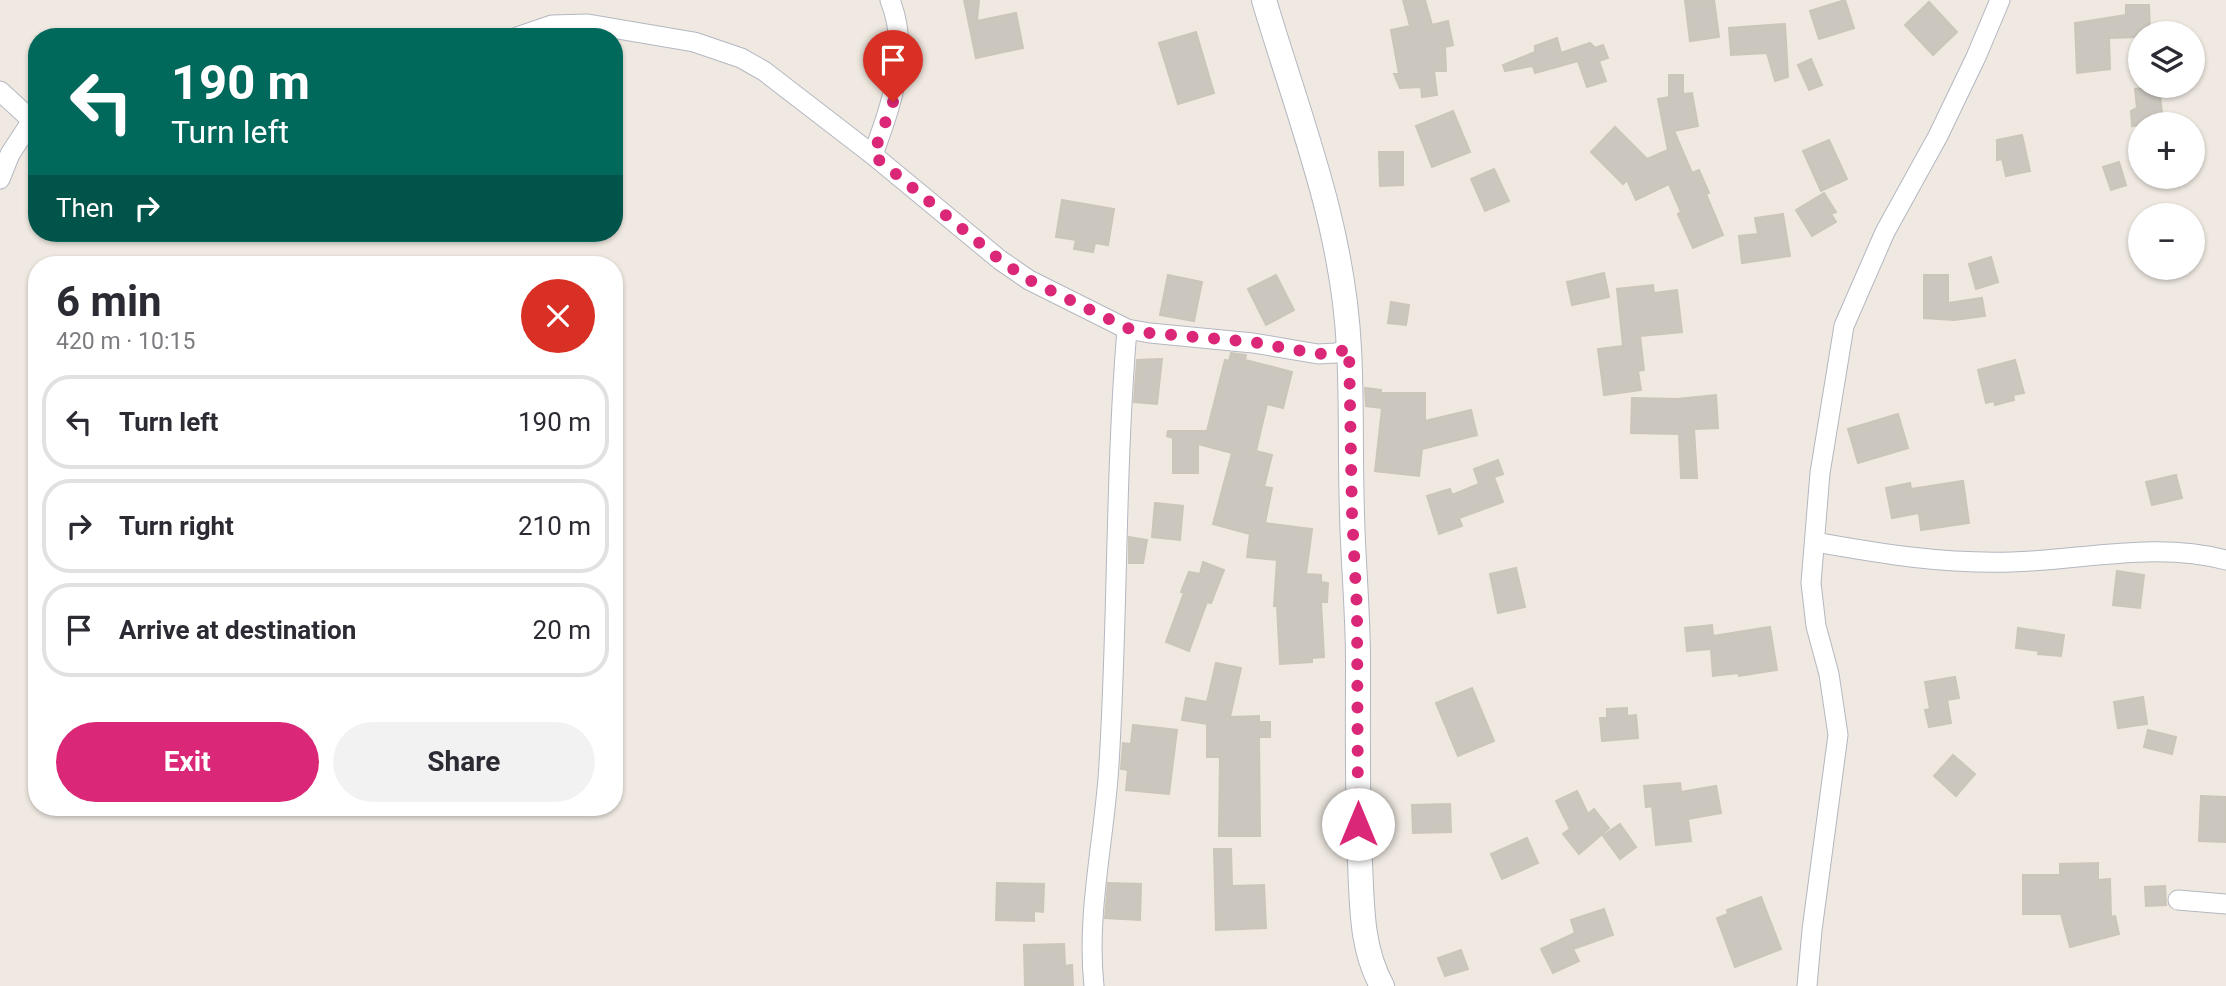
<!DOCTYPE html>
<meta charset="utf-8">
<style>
:root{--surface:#fff;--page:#f2f2f3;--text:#2b2b33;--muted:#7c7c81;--line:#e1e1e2;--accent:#db2777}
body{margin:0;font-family:Roboto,sans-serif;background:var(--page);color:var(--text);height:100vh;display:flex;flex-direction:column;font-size:26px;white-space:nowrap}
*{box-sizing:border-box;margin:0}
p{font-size:23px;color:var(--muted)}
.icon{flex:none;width:38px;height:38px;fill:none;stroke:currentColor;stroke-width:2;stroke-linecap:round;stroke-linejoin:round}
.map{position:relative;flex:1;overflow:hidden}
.side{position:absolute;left:28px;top:256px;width:595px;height:560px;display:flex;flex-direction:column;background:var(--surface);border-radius:28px;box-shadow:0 2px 5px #0004}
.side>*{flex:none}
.hud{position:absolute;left:28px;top:28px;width:595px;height:214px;border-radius:28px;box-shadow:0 2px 5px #0004;background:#00695c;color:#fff;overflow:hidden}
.controls{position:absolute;left:2128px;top:21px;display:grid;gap:14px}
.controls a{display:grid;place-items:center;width:77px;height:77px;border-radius:50%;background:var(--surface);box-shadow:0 2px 5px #0004;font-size:35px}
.pin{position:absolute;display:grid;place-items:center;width:60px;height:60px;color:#fff;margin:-72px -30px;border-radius:50% 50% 50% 0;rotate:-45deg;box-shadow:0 0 7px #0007}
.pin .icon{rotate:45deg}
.me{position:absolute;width:77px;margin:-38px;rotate:0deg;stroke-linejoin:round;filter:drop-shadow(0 0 5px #0008)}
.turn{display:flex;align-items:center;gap:24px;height:147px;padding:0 28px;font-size:32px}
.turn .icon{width:91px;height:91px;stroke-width:2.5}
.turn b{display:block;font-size:49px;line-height:60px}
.then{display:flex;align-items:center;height:66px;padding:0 28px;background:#0003;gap:14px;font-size:26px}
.round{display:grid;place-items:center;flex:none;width:74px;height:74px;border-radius:37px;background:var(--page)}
.head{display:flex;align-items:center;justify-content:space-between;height:119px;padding:0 28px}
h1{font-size:42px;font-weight:700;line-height:52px}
.primary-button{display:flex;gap:14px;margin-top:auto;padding:14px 28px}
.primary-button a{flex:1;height:80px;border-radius:42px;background:var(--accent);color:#fff;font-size:28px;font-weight:700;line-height:80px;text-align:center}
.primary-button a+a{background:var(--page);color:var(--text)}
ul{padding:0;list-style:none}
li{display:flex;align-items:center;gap:21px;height:94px;margin:0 14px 10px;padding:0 14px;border:4px solid var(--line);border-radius:28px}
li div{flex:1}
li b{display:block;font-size:26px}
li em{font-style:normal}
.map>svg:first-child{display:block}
</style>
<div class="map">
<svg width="2226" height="986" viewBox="0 0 2226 986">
<rect width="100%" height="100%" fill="#efe9e1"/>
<path fill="#cbc7bf" stroke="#cbc5ba" stroke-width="2" d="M964,0H979L977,21L1016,13L1023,48L976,58Z
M1403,0H1425L1432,25L1448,21L1453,45L1445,47L1446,71H1434L1437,95L1422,97L1421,87L1400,88L1394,74H1399L1391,30L1410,26Z
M1685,0H1714L1719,37L1690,41Z
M1845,0L1854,28L1819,39L1810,11Z
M1929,2L1957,32L1933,55L1905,25Z
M2126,5H2149L2150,33H2140V37L2109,38L2110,69L2077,73L2075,23L2126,15Z
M1785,24L1788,77L1775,81L1767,53L1731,55L1729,28Z
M1196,32L1214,93L1178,104L1159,43Z
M1557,38L1561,53L1590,43L1595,48L1603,45L1608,58L1599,61L1606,81L1587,87L1578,61L1535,73L1533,66L1505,71L1503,65L1535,52V46Z
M1811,59L1822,85L1809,90L1798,65Z
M1669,75H1683V94L1692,93L1698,126L1674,131L1692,173L1699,170L1709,193L1706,194L1723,235L1693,248L1678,214L1681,212L1669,184L1636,200L1627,180L1623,184L1591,152L1615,127L1647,159L1668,150L1658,99L1669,97Z
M2159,87L2163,122L2132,126L2131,111L2137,108L2135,89Z
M1453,111L1470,152L1432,167L1416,126Z
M2022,135L2030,171L2006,176L2002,159L1997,160V140Z
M1829,140L1847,179L1821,191L1803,151Z
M1379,152H1403V185L1380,186Z
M2119,162L2126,185L2111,190L2103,167Z
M1494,169L1509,201L1485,211L1471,179Z
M1824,193L1836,212L1831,214L1836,222L1812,236L1796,210Z
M1062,200L1114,209L1108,245L1095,243L1093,252L1074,249L1076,240L1056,237Z
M1783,214L1790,256L1742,263L1739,236L1758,234L1755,218Z
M1991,257L1998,282L1976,289L1969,264Z
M1604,273L1609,297L1572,305L1567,282Z
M1168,275L1202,282L1194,321L1160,315Z
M1276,275L1294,310L1266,325L1248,289Z
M1924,275H1948V303L1982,298L1985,316L1954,320L1924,318Z
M1653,285L1654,293L1677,290L1682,332L1640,336L1644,370L1638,371L1641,390L1604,395L1598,349L1623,346L1617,289Z
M1391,302L1409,305L1406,325L1388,323Z
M1231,353L1246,355L1245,360L1292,372L1283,408L1267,404L1256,451L1272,455L1264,487L1272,488L1265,523L1312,529L1306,574L1321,575V582L1328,583L1327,602H1321L1324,657L1312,658V662L1280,664L1277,606H1274L1277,560L1247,557L1250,534L1213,524L1232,453L1198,444V473H1173V438L1167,436L1168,431H1207L1225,360L1229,361Z
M1162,359L1157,404L1134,402L1137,360Z
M2015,360L2024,393L2013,395L2014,400L1995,405L1994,401L1986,403L1978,370Z
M1365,388L1381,390V393H1425V421L1471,410L1477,435L1422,449L1419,476L1375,471L1382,408L1366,406Z
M1716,395L1718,428L1694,429L1697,478H1681L1679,434L1631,433L1632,398L1677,399Z
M1898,414L1908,448L1858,463L1848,429Z
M1498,460L1503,474L1494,477L1503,502L1459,518L1462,526L1439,534L1427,496L1450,489L1452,495L1479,484L1474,469Z
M2176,475L2182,498L2152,505L2146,482Z
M1963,481L1969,523L1921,530L1919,513L1892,518L1886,488L1910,483L1911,489Z
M1155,503L1183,506L1180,540L1152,537Z
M1129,537L1147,540L1143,563H1129Z
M1203,562L1224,570L1211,603L1207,602L1189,651L1166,642L1184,593L1181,592L1189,572L1200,574Z
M1516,568L1525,607L1498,613L1490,574Z
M2117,571L2144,575L2140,608L2113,605Z
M1712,625L1713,636L1770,627L1777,670L1739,676L1738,673L1713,676L1711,649L1687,651L1685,628Z
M2018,628L2064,635L2061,656L2038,654L2039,651L2016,648Z
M1216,663L1241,668L1230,717L1259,716V722H1270V737H1259L1260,836H1219L1220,757H1207V724L1182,720L1186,698L1207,702Z
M1955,677L1959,698L1947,700L1951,723L1929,727L1925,710L1930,709L1925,682Z
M1472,688L1494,741L1458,756L1436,703Z
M2143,697L2147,724L2118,728L2114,702Z
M1627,708V716L1636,715L1638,738L1602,741L1600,718H1607V709Z
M1133,725L1177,730L1169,794L1126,790L1128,770L1121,769L1123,743L1131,744Z
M2148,730L2176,737L2172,754L2144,747Z
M1953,755L1975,774L1956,796L1934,776Z
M1680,783L1681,792L1716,786L1721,813L1688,819L1691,841L1656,845L1652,806L1646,807L1644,786Z
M1577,791L1588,814L1594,809L1609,828L1579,854L1563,834L1570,829L1556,801Z
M2201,796L2226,797V842L2199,841Z
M1450,804L1451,832L1413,833L1412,805Z
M1620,824L1636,847L1620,859L1603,836Z
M1527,838L1538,863L1502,879L1491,854Z
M1214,849H1231L1232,886L1264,885L1266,928L1216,930Z
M2098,863V880L2110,879L2111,917L2115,916L2119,934L2070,947L2061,914H2023V875H2060V864Z
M997,883L1044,884L1043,912L1034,911V921L996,920Z
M1108,883L1141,884L1140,920L1105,918Z
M2165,886L2166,905L2146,906L2145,887Z
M1761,897L1781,949L1735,967L1717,918L1728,914L1727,910Z
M1604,909L1613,935L1573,949L1579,961L1553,973L1541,949L1575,933L1571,920Z
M1064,944L1065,966L1072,965L1073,986H1025L1024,945Z
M1461,950L1468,969L1445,976L1438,958Z"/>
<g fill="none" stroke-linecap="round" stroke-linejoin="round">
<g stroke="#b4b7c1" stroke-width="21">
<path id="minor" d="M517,37L552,25L588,24L694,42L741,58L764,71L873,155L1000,260L1029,280L1127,329L1150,333L1253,343L1318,354L1336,353L1349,348
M0,91L37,125
M873,155C891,104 911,53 890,0
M0,179L10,154L31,122
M1815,542C1883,554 1942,564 2012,562C2082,560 2157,541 2226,560
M2178,900L2226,904
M1094,986C1086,912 1105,837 1109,764C1118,619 1115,473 1127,329
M1807,986L1812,930L1838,735L1829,674L1816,626L1811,583L1820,473L1844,326L1885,232L1938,136L1976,57L2000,0"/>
</g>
<g stroke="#b4b7c1" stroke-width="26">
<path id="tertiary" d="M1264,0C1299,118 1343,224 1349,349C1352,403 1350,458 1352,513C1353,562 1358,611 1358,661C1358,728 1357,795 1360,862C1362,905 1361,948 1382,986"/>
</g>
<use href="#minor" stroke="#fff" stroke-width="19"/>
<use href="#tertiary" stroke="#fff" stroke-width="24"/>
</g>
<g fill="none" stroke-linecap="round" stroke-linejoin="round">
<path stroke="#db2777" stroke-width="12" stroke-dasharray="0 21.6" d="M893,102L873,155L1000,260L1029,280L1127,328L1150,333L1253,342L1318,354L1336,353L1349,348L1352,514L1357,610L1358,824"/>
</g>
</svg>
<div class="controls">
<a><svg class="icon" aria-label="layers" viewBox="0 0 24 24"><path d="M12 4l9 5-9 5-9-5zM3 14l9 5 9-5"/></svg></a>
<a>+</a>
<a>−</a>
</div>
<div class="pin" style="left:893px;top:102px;background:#d93025"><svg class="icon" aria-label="arrive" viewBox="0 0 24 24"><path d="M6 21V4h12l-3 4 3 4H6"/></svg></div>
<svg class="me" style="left:1358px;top:824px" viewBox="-20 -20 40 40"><circle r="19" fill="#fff"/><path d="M0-13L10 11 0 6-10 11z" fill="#db2777"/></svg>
<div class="hud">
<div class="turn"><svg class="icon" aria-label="left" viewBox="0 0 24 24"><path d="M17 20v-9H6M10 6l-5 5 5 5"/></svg><div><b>190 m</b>Turn left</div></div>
<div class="then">Then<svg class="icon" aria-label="right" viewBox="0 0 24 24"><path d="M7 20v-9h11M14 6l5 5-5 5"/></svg></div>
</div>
<section class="side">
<div class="head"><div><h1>6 min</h1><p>420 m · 10:15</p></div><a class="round" style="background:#d93025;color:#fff"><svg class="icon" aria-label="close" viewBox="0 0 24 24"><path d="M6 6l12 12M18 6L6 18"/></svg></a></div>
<ul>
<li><svg class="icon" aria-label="left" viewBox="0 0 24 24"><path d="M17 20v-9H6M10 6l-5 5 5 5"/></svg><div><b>Turn left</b></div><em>190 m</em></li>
<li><svg class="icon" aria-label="right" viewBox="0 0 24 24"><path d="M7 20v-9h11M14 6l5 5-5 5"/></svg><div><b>Turn right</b></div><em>210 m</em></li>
<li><svg class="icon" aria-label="arrive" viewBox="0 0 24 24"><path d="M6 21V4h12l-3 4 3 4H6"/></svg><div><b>Arrive at destination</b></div><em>20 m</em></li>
</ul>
<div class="primary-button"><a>Exit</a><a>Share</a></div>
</section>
</div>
